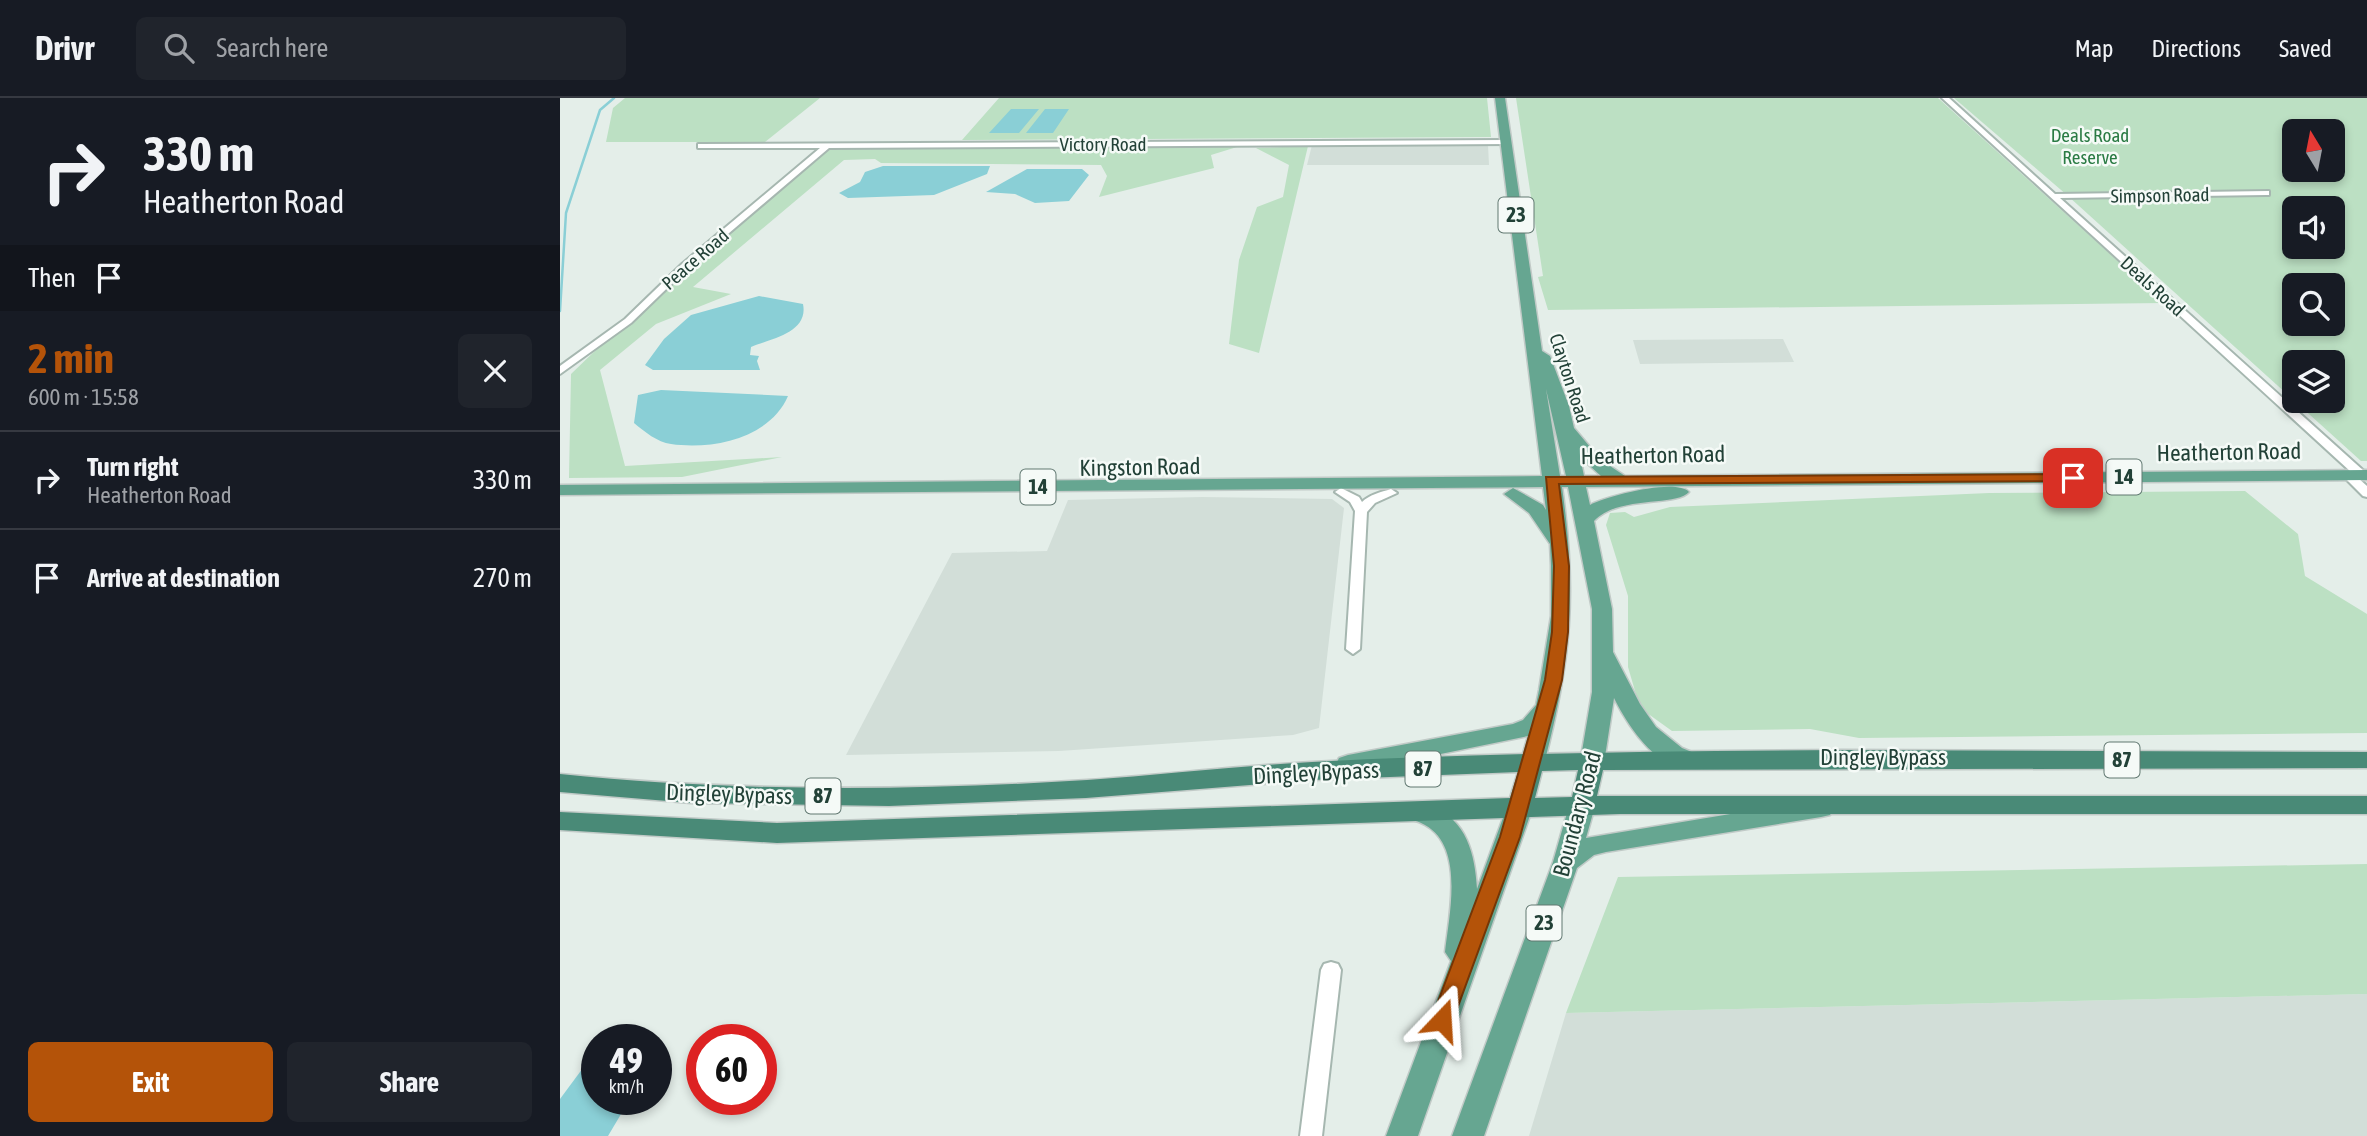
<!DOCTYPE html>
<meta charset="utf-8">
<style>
:root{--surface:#171b24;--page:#20242c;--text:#f1f3f6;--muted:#9ea1a6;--line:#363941;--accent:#b45309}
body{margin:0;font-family:"Asap Condensed",sans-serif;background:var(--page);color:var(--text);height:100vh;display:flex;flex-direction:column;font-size:26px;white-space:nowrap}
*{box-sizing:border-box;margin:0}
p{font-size:23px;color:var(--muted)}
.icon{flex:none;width:38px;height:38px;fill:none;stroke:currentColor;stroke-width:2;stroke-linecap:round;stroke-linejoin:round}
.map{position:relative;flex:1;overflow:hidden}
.panel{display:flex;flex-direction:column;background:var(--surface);width:560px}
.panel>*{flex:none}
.top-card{background:#171b24;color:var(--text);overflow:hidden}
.needle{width:46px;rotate:350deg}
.controls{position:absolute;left:1722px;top:21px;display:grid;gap:14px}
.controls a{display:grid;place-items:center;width:63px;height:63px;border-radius:10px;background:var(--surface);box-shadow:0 4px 10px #0003;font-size:35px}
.speed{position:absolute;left:21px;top:926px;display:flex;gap:14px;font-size:35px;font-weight:700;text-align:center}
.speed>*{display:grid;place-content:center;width:91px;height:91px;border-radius:50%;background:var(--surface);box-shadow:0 4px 10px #0003;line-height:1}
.speed small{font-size:18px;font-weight:400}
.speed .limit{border:10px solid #d22;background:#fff;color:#111}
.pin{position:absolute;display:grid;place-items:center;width:60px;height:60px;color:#fff;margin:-30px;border-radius:14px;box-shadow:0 4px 10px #0006}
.me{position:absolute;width:77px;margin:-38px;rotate:20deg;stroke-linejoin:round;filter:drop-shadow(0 0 5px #0008)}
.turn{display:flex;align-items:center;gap:24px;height:147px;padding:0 28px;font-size:32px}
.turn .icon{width:91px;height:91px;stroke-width:2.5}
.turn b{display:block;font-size:49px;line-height:60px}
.then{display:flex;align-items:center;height:66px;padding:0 28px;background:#0003;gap:14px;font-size:26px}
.round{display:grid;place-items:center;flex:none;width:74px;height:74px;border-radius:10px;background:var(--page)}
.overview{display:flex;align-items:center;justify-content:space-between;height:119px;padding:0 28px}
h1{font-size:42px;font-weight:700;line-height:52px;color:var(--accent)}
.action{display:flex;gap:14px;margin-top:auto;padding:14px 28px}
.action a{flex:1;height:80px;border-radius:10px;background:var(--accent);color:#fff;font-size:28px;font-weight:700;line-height:80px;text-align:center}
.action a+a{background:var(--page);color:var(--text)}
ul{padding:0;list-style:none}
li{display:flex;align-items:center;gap:21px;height:98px;padding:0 28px;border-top:2px solid var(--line)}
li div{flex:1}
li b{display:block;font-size:26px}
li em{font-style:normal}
header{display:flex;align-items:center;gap:42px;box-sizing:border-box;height:98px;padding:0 35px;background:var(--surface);border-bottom:2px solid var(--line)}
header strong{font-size:33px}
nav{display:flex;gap:38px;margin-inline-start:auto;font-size:24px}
.search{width:490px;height:63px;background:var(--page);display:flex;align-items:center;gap:18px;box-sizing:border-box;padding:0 24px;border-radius:10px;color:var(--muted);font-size:26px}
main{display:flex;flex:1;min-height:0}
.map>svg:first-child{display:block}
</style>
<header>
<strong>Drivr</strong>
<div class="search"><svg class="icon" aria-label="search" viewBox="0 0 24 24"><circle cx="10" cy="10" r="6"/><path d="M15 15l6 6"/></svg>Search here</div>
<nav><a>Map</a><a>Directions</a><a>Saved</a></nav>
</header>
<main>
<section class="panel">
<div class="top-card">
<div class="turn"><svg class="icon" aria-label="right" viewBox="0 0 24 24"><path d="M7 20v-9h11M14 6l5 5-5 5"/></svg><div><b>330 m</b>Heatherton Road</div></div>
<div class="then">Then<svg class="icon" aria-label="arrive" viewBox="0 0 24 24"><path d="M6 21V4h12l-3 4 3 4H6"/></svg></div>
</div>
<div class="overview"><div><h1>2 min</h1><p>600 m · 15:58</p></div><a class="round"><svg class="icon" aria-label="close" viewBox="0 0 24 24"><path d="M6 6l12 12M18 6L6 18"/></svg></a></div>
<ul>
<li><svg class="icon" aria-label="right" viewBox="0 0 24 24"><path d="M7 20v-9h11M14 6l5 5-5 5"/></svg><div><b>Turn right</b><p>Heatherton Road</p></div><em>330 m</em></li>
<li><svg class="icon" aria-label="arrive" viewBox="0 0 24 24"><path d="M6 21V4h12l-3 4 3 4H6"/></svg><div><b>Arrive at destination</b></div><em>270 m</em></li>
</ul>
<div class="action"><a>Exit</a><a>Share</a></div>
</section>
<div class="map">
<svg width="1807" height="1038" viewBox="0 0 1807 1038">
<rect width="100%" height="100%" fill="#e4eee9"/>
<path fill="#d2ded8" d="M752,47H928L929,67H747Z
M1223,241L1234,264L1080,266L1073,242Z
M642,399L772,401L784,410L759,630L733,637L499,653L286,657L392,455L487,453L508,402Z
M1807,896V1038H969L1006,915Z"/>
<path fill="#bce0c3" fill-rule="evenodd" d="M65,0H260L205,44H46L53,10Z
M439,0H927L931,39L402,42Z
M956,0H1378L1604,205L988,212L978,179L983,178Z
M1394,0H1807V363H1801L1508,98ZM1734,33H1773V72H1734ZM1734,110H1773V149H1734ZM1734,187H1773V226H1734ZM1734,264H1773V303H1734Z
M748,48L699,255L669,246L679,162L697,109L723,99L729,67L696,50Z
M677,49L651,57L654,70L539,99L547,78L541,67L321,65L315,61L284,62L133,189L171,196L96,226L40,272L65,368L222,359L122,379L9,380L11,276L95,195L270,51Z
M1685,393L1738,436L1745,478L1807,516V635L1299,640L1250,631L1112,633L1080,610L1068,569V498L1046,427L1050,415L1065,414L1074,419L1110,409L1429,395Z
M1807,766V896L1006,915L1058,779Z"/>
<path fill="#8acfd6" d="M451,11H479L459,35H429Z
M485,11H509L493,35H466Z
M323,68H430L427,76L374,97L288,100L279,95L300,84L305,74Z
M467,71H522L529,77L509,103L475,105L455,96L426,94Z
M199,198L243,206C249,235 210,241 191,249L190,257L199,258L197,263L200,272H93L85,267L104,241L131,217Z
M101,292L228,298C210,340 153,352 111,346C97,344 85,334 74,325L78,297Z
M37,951V1001H70L48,1038H0V1001Z"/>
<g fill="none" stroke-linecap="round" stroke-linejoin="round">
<path stroke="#8acfd6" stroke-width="2.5" d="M0,213L6,115L40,12L54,0"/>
<g stroke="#a6b7b0" stroke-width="4">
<path id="minor" d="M1382,0H1389L1495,96L1709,93V97H1706L1500,100L1805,374L1807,377L1805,380H1798L1807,388V399L1803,398L1782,377L1784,374H1791Z
M946,42L950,44L949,46L269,50L128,170L71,225L0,276V268L65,221L122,166L260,50H138V46H141Z
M781,390L799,399L802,404C809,397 821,394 831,391L837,395L815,405L807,414L800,551L793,556L786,551L795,413L790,404L775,394Z
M771,864L778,866L781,872L762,1038H740L761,872L764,866Z"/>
</g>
<g stroke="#c1cac7" stroke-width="3">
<path id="primary" d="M935,0H945L982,253L990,258L1009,308L1014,330L1041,362L1065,378L1807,372V382L1026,389L1030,407C1047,398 1116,380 1129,394C1116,409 1058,397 1034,423L1052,511L1053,554L1080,606L1096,629L1122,650L1139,657L1142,663L1139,669C1101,680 1068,628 1054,600L1044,665L1041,671L1032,674L1023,671L1020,665L1032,594V511L1008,389H1002C1017,495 1011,563 984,666L981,672L972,675L963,672L960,666L968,638L788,675L779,672L776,666L779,660L788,657L953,626L963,622L976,607L979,592L991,518V467L990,446L969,415L944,396L953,390L983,407L986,412L983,389L0,397V387L982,378ZM986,291L1006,378H1000ZM1020,359L1041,378H1024Z
M1022,699L1031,702L1035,708L1026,740L1261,701L1270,703L1274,710L1270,717L1261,719L1046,754L1034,757L1017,770L924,1038H892L993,764L1009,708L1013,702Z
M960,700L969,702L973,709L858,1038H826L891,863L885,854C889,817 905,749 865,727C859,723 851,722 844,720L840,713L844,706C854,703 861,706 871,709C907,721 915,757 917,791L947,709L951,702Z"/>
</g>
<g stroke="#c1cac7" stroke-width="3">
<path id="trunk" d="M1280,652L1807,654V670L1043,672L1037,698H1807V716H1060L217,745L0,732V714L217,725L950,700L958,674L753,682L526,700L329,708L131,705L0,694V676C176,694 351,693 527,682C602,677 677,668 752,664C928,655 1104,653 1280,652ZM1018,672L1012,699L975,700L982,673Z"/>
</g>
<use href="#minor" fill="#fff" fill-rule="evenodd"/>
<use href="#primary" fill="#66a691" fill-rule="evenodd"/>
<use href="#trunk" fill="#498a77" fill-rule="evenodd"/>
</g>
<path fill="#b45309" stroke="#753606" stroke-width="2" d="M1513,376L1520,380L1518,383L999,386L1009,468L1008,534L1002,582L960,739L893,922L890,929L882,932L874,929L871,922L940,739L985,582L992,534L994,468L986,379Z"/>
<g text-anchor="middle" stroke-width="5" stroke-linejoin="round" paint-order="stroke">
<g font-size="19" fill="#2a7b44" stroke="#f5faf7">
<text x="1530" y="44">Deals Road<tspan x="1530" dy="22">Reserve</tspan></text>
</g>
<g font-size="19" fill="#224137" stroke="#f5faf7">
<text x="543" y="53">Victory Road</text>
<text transform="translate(1600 97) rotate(-1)" y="7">Simpson Road</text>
<text transform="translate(135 161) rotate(-41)" y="7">Peace Road</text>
<text transform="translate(1593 188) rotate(42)" y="7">Deals Road</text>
<text transform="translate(1010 280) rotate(72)" y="7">Clayton Road</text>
</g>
<g fill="#f5faf7" stroke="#617871" stroke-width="2">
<rect x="938.5" y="99.5" width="35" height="35" rx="5"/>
<rect x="1546.5" y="361.5" width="35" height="35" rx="5"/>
<rect x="460.5" y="371.5" width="35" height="35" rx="5"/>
<rect x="1544.5" y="644.5" width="35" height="35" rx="5"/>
<rect x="845.5" y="653.5" width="35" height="35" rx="5"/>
<rect x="245.5" y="680.5" width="35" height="35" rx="5"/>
<rect x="966.5" y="807.5" width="35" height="35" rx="5"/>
</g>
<g font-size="21" font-weight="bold" fill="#224137">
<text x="956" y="124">23</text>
<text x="1564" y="386">14</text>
<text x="478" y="396">14</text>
<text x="1562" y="669">87</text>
<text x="863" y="678">87</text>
<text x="263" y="705">87</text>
<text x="984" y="832">23</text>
</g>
<g font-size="23" fill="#224137" stroke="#f5faf7">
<text transform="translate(1669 354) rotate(-1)" y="8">Heatherton Road</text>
<text transform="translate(1093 357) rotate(-1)" y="8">Heatherton Road</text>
<text transform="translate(580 369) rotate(-1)" y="8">Kingston Road</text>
<text x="1323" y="667">Dingley Bypass</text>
<text transform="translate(756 675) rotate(-3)" y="8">Dingley Bypass</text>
<text transform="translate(169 696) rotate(2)" y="8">Dingley Bypass</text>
<text transform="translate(1017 716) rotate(-75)" y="8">Boundary Road</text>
</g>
</g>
</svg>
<div class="controls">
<a><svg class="needle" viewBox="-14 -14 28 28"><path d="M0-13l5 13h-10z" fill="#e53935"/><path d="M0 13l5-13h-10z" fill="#9ea1a6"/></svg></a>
<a><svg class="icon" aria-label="sound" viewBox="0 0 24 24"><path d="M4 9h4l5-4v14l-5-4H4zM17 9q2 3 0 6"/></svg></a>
<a><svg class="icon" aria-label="search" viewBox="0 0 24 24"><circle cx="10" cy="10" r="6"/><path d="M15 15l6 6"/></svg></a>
<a><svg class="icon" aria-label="layers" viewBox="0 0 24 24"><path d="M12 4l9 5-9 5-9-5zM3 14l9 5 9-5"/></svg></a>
</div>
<div class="speed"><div>49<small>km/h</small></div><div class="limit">60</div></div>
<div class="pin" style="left:1513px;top:380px;background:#d93025"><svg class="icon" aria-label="arrive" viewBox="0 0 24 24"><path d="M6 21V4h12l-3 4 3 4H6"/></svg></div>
<svg class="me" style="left:882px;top:922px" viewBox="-20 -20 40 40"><path d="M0-17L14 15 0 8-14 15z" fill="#b45309" stroke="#fff" stroke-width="4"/></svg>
</div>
</main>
